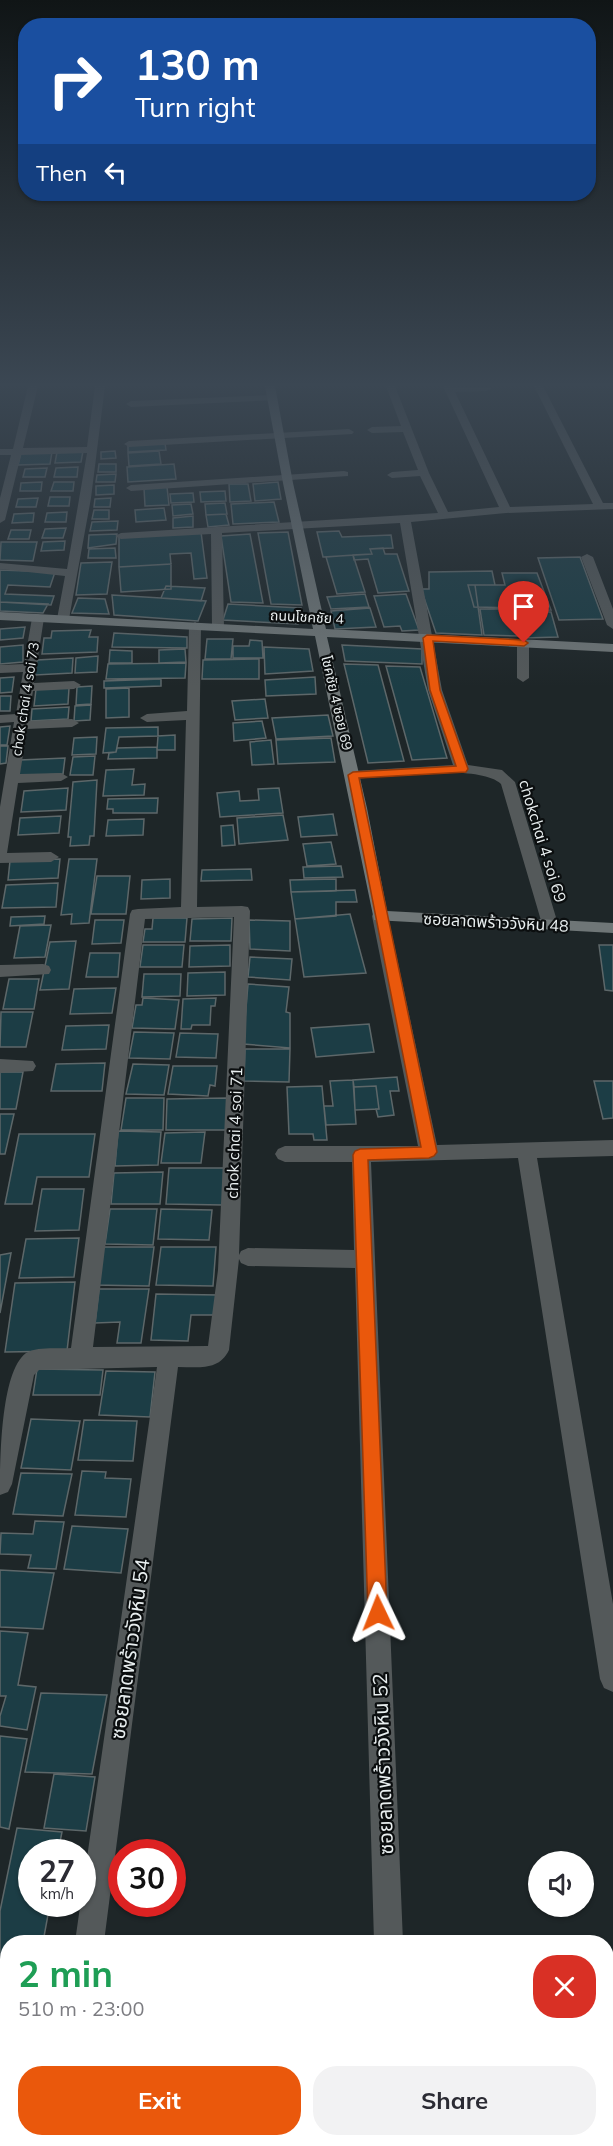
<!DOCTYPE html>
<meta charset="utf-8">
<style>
:root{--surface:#fff;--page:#f2f2f3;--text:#2b2b33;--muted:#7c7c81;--accent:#ea580c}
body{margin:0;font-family:Mulish,"Noto Sans Thai",sans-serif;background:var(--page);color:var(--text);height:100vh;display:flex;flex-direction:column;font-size:22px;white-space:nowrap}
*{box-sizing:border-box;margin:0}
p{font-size:20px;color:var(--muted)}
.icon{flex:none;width:33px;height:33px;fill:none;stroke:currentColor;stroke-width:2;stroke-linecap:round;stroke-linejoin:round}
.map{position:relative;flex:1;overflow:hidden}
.drawer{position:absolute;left:0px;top:1935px;width:614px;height:212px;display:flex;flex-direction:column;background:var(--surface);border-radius:24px 24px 0 0;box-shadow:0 2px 4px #0004}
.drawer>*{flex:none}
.hud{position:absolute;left:18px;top:18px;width:578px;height:183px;border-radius:24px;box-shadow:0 2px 4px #0004;background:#1a4fa0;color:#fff;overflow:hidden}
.tools{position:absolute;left:528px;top:1851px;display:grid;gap:12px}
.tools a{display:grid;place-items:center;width:66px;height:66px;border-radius:50%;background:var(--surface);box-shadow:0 2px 4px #0004;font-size:30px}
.speed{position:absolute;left:18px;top:1839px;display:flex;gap:12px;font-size:30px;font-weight:700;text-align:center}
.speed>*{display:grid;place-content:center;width:78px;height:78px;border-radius:50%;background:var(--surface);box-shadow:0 2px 4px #0004;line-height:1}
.speed small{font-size:15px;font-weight:400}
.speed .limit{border:9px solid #d22;background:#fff;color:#111}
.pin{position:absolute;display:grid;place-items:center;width:51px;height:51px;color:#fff;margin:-62px -26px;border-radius:50% 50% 50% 0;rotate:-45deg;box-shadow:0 0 6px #0007}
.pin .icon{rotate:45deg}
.me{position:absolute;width:66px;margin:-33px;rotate:358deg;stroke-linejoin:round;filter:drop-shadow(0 0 4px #0008)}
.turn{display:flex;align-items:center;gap:21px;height:126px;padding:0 18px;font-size:27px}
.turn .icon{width:78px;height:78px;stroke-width:2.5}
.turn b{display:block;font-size:42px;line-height:51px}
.then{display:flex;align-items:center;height:57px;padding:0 18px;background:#0003;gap:12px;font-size:22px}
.round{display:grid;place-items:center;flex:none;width:63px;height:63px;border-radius:24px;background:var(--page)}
.summary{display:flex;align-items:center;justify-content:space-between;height:102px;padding:0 18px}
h1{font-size:36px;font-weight:700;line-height:45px;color:#1e9e55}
.action{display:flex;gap:12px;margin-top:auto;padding:12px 18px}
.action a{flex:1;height:69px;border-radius:24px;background:var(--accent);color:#fff;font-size:24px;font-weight:700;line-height:69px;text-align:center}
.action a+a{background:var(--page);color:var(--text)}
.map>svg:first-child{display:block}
</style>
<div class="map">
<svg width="613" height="2146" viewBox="0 0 613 2146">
<rect width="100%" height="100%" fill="#1e2628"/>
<path fill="#1c3d45" stroke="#5d6769" stroke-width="1.5" d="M165,443L166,450L128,452V445Z
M83,451L81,462L55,463L57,452Z
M115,451L116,458L101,459V452Z
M159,451L161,464L129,466L128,453Z
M52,452L50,464L18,465L21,453Z
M99,464H116V472H98Z
M174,464L176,479L128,482L127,467Z
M78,467L77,477H54L56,468Z
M47,468L45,477H23L25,469Z
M116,474L115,482H96L97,475Z
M42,482L41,491H20L21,483Z
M54,482H74L73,491H51Z
M278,482L281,499L255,501L253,484Z
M229,484H248L251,501L230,502Z
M114,485V494L96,495V486Z
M167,487L169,505L145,506L144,488Z
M225,491L226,501L201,502L200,492Z
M193,493L194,502L171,503L170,494Z
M50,497H70L69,506H48Z
M38,498L36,507H16L18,499Z
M111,498L110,507H94L95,499Z
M274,502L279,522L233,524L231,504Z
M225,503L227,514L206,515L205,504Z
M191,504L193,514L173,516L172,505Z
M164,508L166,520L136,522L135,510Z
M94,510H109V519H92Z
M67,512L66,522H45L47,513Z
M34,513L33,522L12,523L14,514Z
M226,514L229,525L208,527L206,515Z
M193,516V527L173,528V518Z
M118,521L117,530L90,531L92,522Z
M66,528L63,538H42L45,529Z
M11,530H31L29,539H8Z
M339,531L342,537L391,535L393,548L370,549L372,554L323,557L317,532Z
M201,532L207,578L194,579L191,553L170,554L171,564L119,567V536Z
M288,532L302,605L271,604L258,533Z
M117,534L116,544L88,548L89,535Z
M250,534L263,603L231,602L221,536Z
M65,541L64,550L41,551L43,542Z
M1,542H37L33,561L0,560Z
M115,548L116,558H88L89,549Z
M383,548L385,554H397L409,591L378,593L368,559L354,560L353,555L372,554L370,549Z
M353,555L365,592L337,594L326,557Z
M580,557L603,619L559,620L538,558Z
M112,562L107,594L76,595L81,563Z
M171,564V589L121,592L119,567Z
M0,570L55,572L50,587L8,585L5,594L54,596L51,605L0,602Z
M492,571L495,585H475L482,635L436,633L421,589H429V572Z
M502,573H537L551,610L518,611L516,608L474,607L468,585H505Z
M166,586L205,588L201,601L161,598Z
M365,594L369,607L331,609L327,597Z
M406,594L419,630L402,631L400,626L384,627L374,596Z
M112,595L161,598L206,601L198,621L114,615Z
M78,598L105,599L109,614L72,613Z
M0,602L48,604L43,613L0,611Z
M228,604L301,608L298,624L223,620Z
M370,608L376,627L335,629L331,611Z
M480,609H512L520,636L484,635Z
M517,612H551L558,637L524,638Z
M25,627L23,638L0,640V629Z
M91,630L89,637H98L97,652L42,654L44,638H51L52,631Z
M114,633L187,637V648L112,647Z
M207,639H233L231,659H205Z
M250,640L262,641L263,658H233V646H249Z
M23,645V662L0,664V647Z
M342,645L422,649V664L345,661Z
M264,647L309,649L313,671L265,674Z
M185,649L186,662L159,663V650Z
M110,650L132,651V663H109Z
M98,656L97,672L75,673L76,658Z
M73,658L72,673L35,675L37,660Z
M259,659V679H202L203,660Z
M186,663L185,678L106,679L108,664Z
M344,664L378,665L404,761L368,763Z
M386,666L420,667L447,758L412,760Z
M14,677L12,692L0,693V678Z
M315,677L316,694L266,696L265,680Z
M161,679V686L104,688V681Z
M92,686L91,704L76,705L77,687Z
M69,688L68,704L34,706L36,689Z
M129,688V717L106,718V689Z
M0,696H11L10,711H0Z
M265,699L268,718L235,720L232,701Z
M91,705L90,720L74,721L75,706Z
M69,707L68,719L31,721L32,709Z
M328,715L333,736L276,739L272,718Z
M262,721L266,738L234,741L233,723Z
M10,726L7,745H0V727Z
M158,727V736L119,737L116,752L103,753L106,728Z
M175,735V750H157L158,736Z
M97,737L96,754L72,755L74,738Z
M331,738L335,762L278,764L276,740Z
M271,740L274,764L252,765L250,742Z
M0,746H8L6,763L0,764Z
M157,747V758L108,759L109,753L116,752L117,748Z
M95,756L93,775H70L73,757Z
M65,758L63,774L17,776L20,760Z
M134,769L132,785L145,784L144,795L103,796L106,770Z
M97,780L94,836H90L89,845L70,846L71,837H68L73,782Z
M68,788L66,810L21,812L24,791Z
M279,788L283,813L220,817L217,793L239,791L240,801L259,800L258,789Z
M158,798L157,813H113V809H107L108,799Z
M333,814L337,835L301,837L298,817Z
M283,815L288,840L239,844L237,818Z
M61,816L59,833L18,835L20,818Z
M144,819L143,835L106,836L108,820Z
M233,825L235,845L222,846L221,826Z
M331,842L336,864L307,866L303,844Z
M60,859L58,878L8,880L10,861Z
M69,859H97L89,923L71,924L72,914L61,915Z
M341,866L343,877L304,878L303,867Z
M251,869L252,880L201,881L202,870Z
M97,876H130L126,914H91Z
M170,879V898L141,899L142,880Z
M336,879V891L291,892L290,880Z
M58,883L56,907L2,908L6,885Z
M355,890L357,902H336V916L295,919L291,892Z
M350,914L366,973L304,977L295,919Z
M45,916L44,924L10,926L11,917Z
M153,918H187L185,942H143L145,929H152Z
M232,918L231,941H190L192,919Z
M95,920H124L121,943L92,944Z
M249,920L290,921V951L250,949Z
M51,925L45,957L14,958L20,926Z
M76,941L69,989L40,990L50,942Z
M143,945H184L182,967H140Z
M230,945V966L189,967L190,946Z
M599,945H613V991L605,990Z
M90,953H120L118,977H86Z
M250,957L292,959L290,980L248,977Z
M225,972V995L187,996L188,973Z
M144,974H181L180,996L142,997Z
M9,979H39L34,1009H3Z
M248,984L289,987L286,1012L290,1013V1048L243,1044Z
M116,988L112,1013L70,1014L74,989Z
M143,998L179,1000L175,1029L132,1028L136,1005H142Z
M216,998L215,1006H211L210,1025H192L191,1029H181L183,999Z
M1,1012H33L26,1047H0Z
M369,1024L374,1052L316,1057L311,1028Z
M109,1025L106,1049L62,1050L66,1026Z
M134,1032L174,1033L170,1059L129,1058Z
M180,1033L218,1034L216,1058L176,1057Z
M245,1049H290L289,1082L244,1081Z
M105,1063L102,1091H51L56,1064Z
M133,1064L169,1065L164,1095L126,1094Z
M173,1066H217L215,1086L210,1085L208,1096L168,1094Z
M0,1072H23L16,1109H0Z
M397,1077L399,1091H390L394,1115L378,1117L376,1109H379L376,1086L354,1087L353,1080Z
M353,1080L356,1124L326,1125L324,1106H333L330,1081Z
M594,1081H613V1118L603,1119Z
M322,1086L327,1140H314L313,1134H289L287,1087Z
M376,1086L379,1109L355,1110L354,1087Z
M126,1098H164L163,1130H121Z
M227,1098L230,1130H166L167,1099Z
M0,1114H14L5,1154H0Z
M118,1131L161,1132L158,1165L115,1166Z
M205,1132L201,1163H161L165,1133Z
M19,1134H95L89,1177H37L32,1204H5Z
M169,1168H224L223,1205L166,1204Z
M163,1172L160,1204H111L114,1173Z
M42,1189H84L79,1230L35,1231Z
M110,1209H157L153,1245L105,1244Z
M161,1209L212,1210L209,1240L158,1239Z
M79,1238L74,1277L19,1278L26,1239Z
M99,1247H154L149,1286L94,1285Z
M161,1247H216L213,1286L156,1285Z
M11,1253L0,1313V1255Z
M75,1282L67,1351L5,1352L15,1283Z
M99,1289H149L141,1343H117L120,1322L95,1323Z
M156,1294L218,1295L215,1315H191L188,1341L151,1340Z
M37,1369L103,1370L100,1395H33Z
M106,1371L155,1372L150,1417L99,1415Z
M31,1419L80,1421L71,1470L21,1468Z
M84,1420L137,1421L133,1461L78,1460Z
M82,1471L106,1472L105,1478L131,1479L126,1517L75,1515Z
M21,1473L72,1474L63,1516L13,1514Z
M35,1521L64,1522L56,1569L28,1568L31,1555L0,1554L1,1533L33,1534Z
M72,1526L128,1529L121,1573L64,1569Z
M0,1570L54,1573L43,1629L0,1627Z
M0,1631L28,1633L18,1685L36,1687L27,1730L0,1726V1716L6,1696H0Z
M41,1693L107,1695L92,1774L25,1772Z
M0,1736L27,1739L9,1829L0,1827Z
M54,1774L95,1777L86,1831L44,1828Z
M17,1828L62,1832L58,1852H32V1904H50L43,1942H8V1962L0,1961V1911Z
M0,1968H8V2111L0,2110Z"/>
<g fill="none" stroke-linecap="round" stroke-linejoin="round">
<path fill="#54595a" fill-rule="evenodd" d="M28,386H38L23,448L87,447L95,386H105L91,498L69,619L63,623L57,619L65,576L0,569V563L67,569L87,453L21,455L5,520L0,523V498L11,455H0V449H13Z
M386,386H395L429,473L448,512L499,507L443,386L492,388L487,391L455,392L510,507L593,504L534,386H543L603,503H613V509L506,513L411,522L442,690L468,765L502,770L515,782L558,924L556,928H544L542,924L501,784C478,763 386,777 353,779L346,775L353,771L453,765L428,690L400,523L222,533L224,627L218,631L212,627L211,534L121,539L115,536L121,533L438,513L420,476L392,478L387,475L392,472L418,470L403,432L372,433L367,430L372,427L401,426Z
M272,395L275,396V400L131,407L126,404L131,401Z
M349,429L354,432L352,434L129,447L124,444L129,441Z
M344,471L348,472V476L131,491L126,488L131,485Z
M587,554L593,557L613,609V629L607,625L581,557Z
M38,614L44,618L34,683L74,681L81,685L74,689L33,691L28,721L72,719L79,723L72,727L27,729L20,774L61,773L68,777L61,781L18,783L7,853L51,852L59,857L51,862L0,863V807L14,722L0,723V715L16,714L23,672L0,673V665L24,664L32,618Z
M195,622L201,626L197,907L242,906L248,907L250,911L239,1255L241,1251L248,1248L354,1250L352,1162H285L278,1159L275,1154L278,1149L285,1146H418L372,916L374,912H386L388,916L437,1145L613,1140V1156L537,1158L613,1604V1692L604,1688L600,1679L518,1158L371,1162L403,1942H374L355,1268L248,1266L241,1263L239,1259L229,1350C219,1371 199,1367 178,1367L104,1942H75L157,1367L39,1370L34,1375L12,1484L8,1492L0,1495C0,1464 0,1372 26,1353C37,1346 58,1349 71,1348L130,914L132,910L138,909L181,907L186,720L147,722L140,718L147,714L187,711L189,626ZM234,917L218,1270L208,1346L93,1347L145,919Z
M523,639L529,643V678L523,682L517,678V643Z
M43,964L49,966L51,970L49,974L0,977V965Z
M0,1059L33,1061L36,1066L33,1071L0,1073Z
M48,2139H80L79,2146H47Z
M381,2139H413V2146H381Z"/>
<path fill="#6f7677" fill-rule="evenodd" d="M265,386H275L293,483L326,629L613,644V652L327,637L367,808L387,911L613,923V933L374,920L315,636L0,620V612L313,629L283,483Z"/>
</g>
<linearGradient id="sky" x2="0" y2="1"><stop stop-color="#101516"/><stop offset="0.56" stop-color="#3b4753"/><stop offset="1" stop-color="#3b4753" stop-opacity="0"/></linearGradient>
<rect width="613" height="687" fill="url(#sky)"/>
<path fill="#ea580c" stroke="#983908" stroke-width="1.5" d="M427,635L524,640L528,643L524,646L433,641L440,690L468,769L466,772L359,778L437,1152L434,1156L429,1158L368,1160L387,1613L384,1619L378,1622L371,1619L368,1613L353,1155L355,1151L360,1149L421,1147L348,775L353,772L456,766L430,690L423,638Z"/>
<g text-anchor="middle" stroke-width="4.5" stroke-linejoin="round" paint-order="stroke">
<g font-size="14" fill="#e8eeef" stroke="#0b0e0f">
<text transform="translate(307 617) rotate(3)" y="5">ถนนโชคชัย 4</text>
<text transform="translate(25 699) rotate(-81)" y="5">chok chai 4 soi 73</text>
<text transform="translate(337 703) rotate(77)" y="5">โชคชัย 4 ซอย 69</text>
</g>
<g font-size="16" fill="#e8eeef" stroke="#0b0e0f">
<text transform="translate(543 841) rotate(73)" y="6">chokchai 4 soi 69</text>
<text transform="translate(496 922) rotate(3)" y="6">ซอยลาดพร้าววังหิน 48</text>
<text transform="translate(234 1133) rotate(-88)" y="6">chok chai 4 soi 71</text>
</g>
<g font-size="20" fill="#e8eeef" stroke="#0b0e0f">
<text transform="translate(130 1649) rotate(-82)" y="7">ซอยลาดพร้าววังหิน 54</text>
<text transform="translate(383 1764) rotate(-92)" y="7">ซอยลาดพร้าววังหิน 52</text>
</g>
</g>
</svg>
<div class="tools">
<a><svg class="icon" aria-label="sound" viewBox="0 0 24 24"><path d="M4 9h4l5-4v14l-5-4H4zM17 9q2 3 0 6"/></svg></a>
</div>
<div class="speed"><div>27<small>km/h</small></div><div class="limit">30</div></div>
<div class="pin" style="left:524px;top:643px;background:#d93025"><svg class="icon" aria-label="arrive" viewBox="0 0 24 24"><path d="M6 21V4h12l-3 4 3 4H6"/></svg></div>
<svg class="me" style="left:378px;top:1613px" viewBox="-20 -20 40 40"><path d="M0-17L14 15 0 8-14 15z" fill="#ea580c" stroke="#fff" stroke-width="4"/></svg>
<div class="hud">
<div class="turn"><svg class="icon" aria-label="right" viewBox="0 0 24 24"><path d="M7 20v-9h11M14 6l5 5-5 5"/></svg><div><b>130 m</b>Turn right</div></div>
<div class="then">Then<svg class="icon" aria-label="left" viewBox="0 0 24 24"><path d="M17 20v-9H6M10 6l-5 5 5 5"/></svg></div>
</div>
<section class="drawer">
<div class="summary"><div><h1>2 min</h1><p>510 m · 23:00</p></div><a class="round" style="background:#d93025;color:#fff"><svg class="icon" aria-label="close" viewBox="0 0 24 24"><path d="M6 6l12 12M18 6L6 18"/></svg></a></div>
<div class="action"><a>Exit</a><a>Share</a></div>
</section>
</div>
